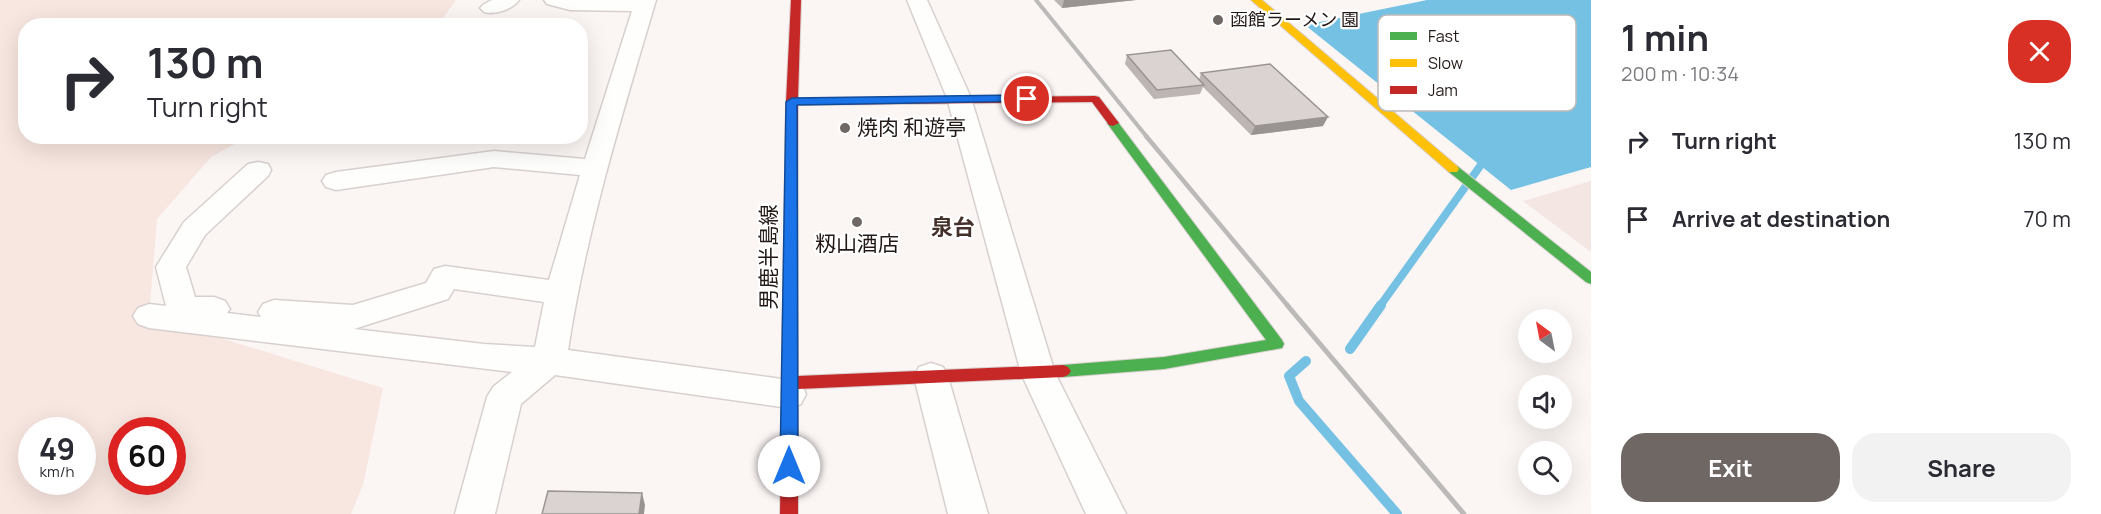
<!DOCTYPE html>
<meta charset="utf-8">
<style>
:root{--surface:#fff;--page:#f2f2f3;--text:#2b2b33;--muted:#7c7c81;--accent:#6f6764}
body{margin:0;font-family:Manrope,"Noto Sans JP",sans-serif;background:var(--page);color:var(--text);height:100vh;display:flex;flex-direction:column;font-size:22px;white-space:nowrap}
*{box-sizing:border-box;margin:0}
p{font-size:20px;color:var(--muted)}
.icon{flex:none;width:33px;height:33px;fill:none;stroke:currentColor;stroke-width:2;stroke-linecap:round;stroke-linejoin:round}
.map{position:relative;flex:1;overflow:hidden}
.sheet{display:flex;flex-direction:column;background:var(--surface);width:510px}
.sheet>*{flex:none}
.banner{position:absolute;left:18px;top:18px;width:570px;height:126px;border-radius:24px;box-shadow:0 6px 24px #0002;background:#fff;color:var(--text);overflow:hidden}
.needle{width:39px;rotate:328deg}
.fabs{position:absolute;left:1518px;top:309px;display:grid;gap:12px}
.fabs a{display:grid;place-items:center;width:54px;height:54px;border-radius:50%;background:var(--surface);box-shadow:0 6px 24px #0002;font-size:30px}
.speed{position:absolute;left:18px;top:417px;display:flex;gap:12px;font-size:30px;font-weight:700;text-align:center}
.speed>*{display:grid;place-content:center;width:78px;height:78px;border-radius:50%;background:var(--surface);box-shadow:0 6px 24px #0002;line-height:1}
.speed small{font-size:15px;font-weight:400}
.speed .limit{border:9px solid #d22;background:#fff;color:#111}
.pin{position:absolute;display:grid;place-items:center;width:51px;height:51px;color:#fff;margin:-26px;border:3px solid #fff;border-radius:50%;box-shadow:0 2px 6px #0007}
.me{position:absolute;width:66px;margin:-33px;rotate:0deg;stroke-linejoin:round;filter:drop-shadow(0 0 4px #0008)}
.turn{display:flex;align-items:center;gap:21px;height:126px;padding:0 30px;font-size:27px}
.turn .icon{width:78px;height:78px;stroke-width:2.5}
.turn b{display:block;font-size:42px;line-height:51px}
.round{display:grid;place-items:center;flex:none;width:63px;height:63px;border-radius:24px;background:var(--page)}
.overview{display:flex;align-items:center;justify-content:space-between;height:102px;padding:0 30px}
h1{font-size:36px;font-weight:700;line-height:45px}
.cta{display:flex;gap:12px;margin-top:auto;padding:12px 30px}
.cta a{flex:1;height:69px;border-radius:24px;background:var(--accent);color:#fff;font-size:24px;font-weight:700;line-height:69px;text-align:center}
.cta a+a{background:var(--page);color:var(--text)}
ul{padding:0;list-style:none}
li{display:flex;align-items:center;gap:18px;height:78px;padding:0 30px}
li div{flex:1}
li b{display:block;font-size:22px}
li em{font-style:normal}
main{display:flex;flex:1;min-height:0}
.map>svg:first-child{display:block}
</style>
<main>
<div class="map">
<svg width="1591" height="514" viewBox="0 0 1591 514">
<rect width="100%" height="100%" fill="#fbf5f4"/>
<path fill="#f4e6e3" d="M1591,181V252L1523,201Z"/>
<path fill="#f8e6e0" fill-rule="evenodd" d="M0,0H456L438,25L26,26V136L247,137L211,157L157,219L149,316L383,388L363,485L351,514H0ZM32,430H82V482H32ZM122,430H172V482H122Z"/>
<path fill="#75c1e4" d="M1427,0H1591V167L1511,190L1305,25Z"/>
<g fill="none" stroke-linecap="round" stroke-linejoin="round">
<path stroke="#75c1e4" stroke-width="8" d="M1380,306L1483,162"/>
<path stroke="#75c1e4" stroke-width="10" d="M1350,349L1381,305
M1306,361L1289,376L1299,401L1397,514"/>
<g stroke="#d8d0ce" stroke-width="3">
<path id="street" d="M492,0H519C512,10 495,15 484,12L480,8L484,4Z
M544,0H656C622,115 586,231 568,350L789,380L801,384L806,394L801,404L789,408L555,375L521,404L495,514H455L487,397L493,387L512,372L149,328L138,324L133,316L138,308L149,304L166,306L156,267L184,222L248,164L258,162L268,164L271,170L268,176L205,235L186,267L195,297H214L225,301L230,309L227,313L261,317L258,312L263,304L274,300L353,305L426,283L434,269L445,266L549,280L580,175L494,167L336,190L326,187L322,181L326,175L336,172L494,151L585,159L632,11L570,10L547,4ZM454,289L544,302L535,347L484,344L354,329L448,299Z
M907,0H927L971,98L1055,373L1126,514H1086L1021,373L947,98Z
M931,363L943,367L948,377L988,514H948L914,377L919,367Z"/>
</g>
<g stroke="#d8d0ce" stroke-width="2">
<path id="fast" d="M1113,120L1117,121L1282,340L1284,344L1282,348L1164,369L1063,377L1058,375L1055,371L1058,367L1063,365L1164,357L1266,340L1107,123Z
M1453,165L1457,166L1591,272V284L1586,282L1449,172L1447,169Z"/>
</g>
<g stroke="#d8d0ce" stroke-width="2">
<path id="slow" d="M1251,0H1262L1457,166L1459,169L1457,172H1449Z"/>
</g>
<g stroke="#d8d0ce" stroke-width="2">
<path id="jam" d="M791,0H801L798,99L1095,96L1099,97L1119,123L1113,126L1109,125L1092,102L798,105V376L1063,365L1068,367L1071,371L1068,375L1063,377L798,389V514H780L786,102Z"/>
</g>
<use href="#street" fill="#fefefd" fill-rule="evenodd"/>
<use href="#fast" fill="#4caf50" fill-rule="evenodd"/>
<use href="#slow" fill="#ffc107" fill-rule="evenodd"/>
<use href="#jam" fill="#c62828" fill-rule="evenodd"/>
<path stroke="#bbbab9" stroke-width="4" d="M1036,0L1147,137"/>
<path stroke="#bbbab9" stroke-width="4.5" d="M1146,136L1288,306"/>
<path stroke="#bbbab9" stroke-width="5" d="M1287,305L1464,514"/>
</g>
<path fill="#bcb5b4" d="M1054,0H1136L1062,8Z
M1127,55L1199,80L1201,73L1323,126L1251,135L1203,87L1200,94L1154,99L1125,64Z"/>
<path fill="#999492" d="M1064,0H1136L1062,8Z
M1328,117L1323,126L1251,135L1255,126Z
M642,493L645,505L644,514H639Z"/>
<path fill="#dbd3d1" stroke="#999492" stroke-width="1.5" d="M1171,50L1204,85L1157,90L1127,55Z
M1270,64L1328,117L1255,126L1201,73Z
M548,491L642,493L639,514H542Z"/>
<path fill="#1a73e8" stroke="#114b97" stroke-width="1.5" d="M1027,95L1032,99L1031,101L797,105L798,466L795,471L789,473L783,471L780,466L786,102L792,98Z"/>
<g fill="#6f6764" stroke="#fff" stroke-width="2">
<circle cx="1218" cy="20" r="6"/>
<circle cx="845" cy="128" r="6"/>
<circle cx="857" cy="222" r="6"/>
</g>
<g text-anchor="middle" stroke-width="4.5" stroke-linejoin="round" paint-order="stroke">
<g font-size="18" fill="#231a17" stroke="#fff" text-anchor="start">
<text x="1230" y="26">函館ラーメン 園</text>
</g>
<g font-size="21" fill="#231a17" stroke="#fff" text-anchor="start">
<text x="857" y="135">焼肉 和遊亭</text>
<text x="857" y="251" text-anchor="middle">籾山酒店</text>
</g>
<g font-size="21" fill="#231a17" stroke="#fff">
<text transform="translate(769 257) rotate(-90)" y="7">男鹿半島線</text>
</g>
<g font-size="22" font-weight="bold" fill="#44312b" stroke="#fff">
<text x="953" y="235">泉台</text>
</g>
</g>
<rect x="1378" y="15" width="198" height="96" rx="9" fill="#fff" stroke="#bdbab9" stroke-width="1.5"/>
<rect x="1390" y="32" width="27" height="8" fill="#4caf50"/>
<rect x="1390" y="59" width="27" height="8" fill="#ffc107"/>
<rect x="1390" y="86" width="27" height="8" fill="#c62828"/>
<g font-size="16" fill="#231a17">
<text x="1428" y="42">Fast</text>
<text x="1428" y="69">Slow</text>
<text x="1428" y="96">Jam</text>
</g>
</svg>
<div class="fabs">
<a><svg class="needle" viewBox="-14 -14 28 28"><path d="M0-13l5 13h-10z" fill="#e53935"/><path d="M0 13l5-13h-10z" fill="#7c7c81"/></svg></a>
<a><svg class="icon" aria-label="sound" viewBox="0 0 24 24"><path d="M4 9h4l5-4v14l-5-4H4zM17 9q2 3 0 6"/></svg></a>
<a><svg class="icon" aria-label="search" viewBox="0 0 24 24"><circle cx="10" cy="10" r="6"/><path d="M15 15l6 6"/></svg></a>
</div>
<div class="speed"><div>49<small>km/h</small></div><div class="limit">60</div></div>
<div class="pin" style="left:1027px;top:99px;background:#d93025"><svg class="icon" aria-label="arrive" viewBox="0 0 24 24"><path d="M6 21V4h12l-3 4 3 4H6"/></svg></div>
<svg class="me" style="left:789px;top:466px" viewBox="-20 -20 40 40"><circle r="19" fill="#fff"/><path d="M0-13L10 11 0 6-10 11z" fill="#1a73e8"/></svg>
<div class="banner">
<div class="turn"><svg class="icon" aria-label="right" viewBox="0 0 24 24"><path d="M7 20v-9h11M14 6l5 5-5 5"/></svg><div><b>130 m</b>Turn right</div></div>
</div>
</div>
<section class="sheet">
<div class="overview"><div><h1>1 min</h1><p>200 m · 10:34</p></div><a class="round" style="background:#d93025;color:#fff"><svg class="icon" aria-label="close" viewBox="0 0 24 24"><path d="M6 6l12 12M18 6L6 18"/></svg></a></div>
<ul>
<li><svg class="icon" aria-label="right" viewBox="0 0 24 24"><path d="M7 20v-9h11M14 6l5 5-5 5"/></svg><div><b>Turn right</b></div><em>130 m</em></li>
<li><svg class="icon" aria-label="arrive" viewBox="0 0 24 24"><path d="M6 21V4h12l-3 4 3 4H6"/></svg><div><b>Arrive at destination</b></div><em>70 m</em></li>
</ul>
<div class="cta"><a>Exit</a><a>Share</a></div>
</section>
</main>
